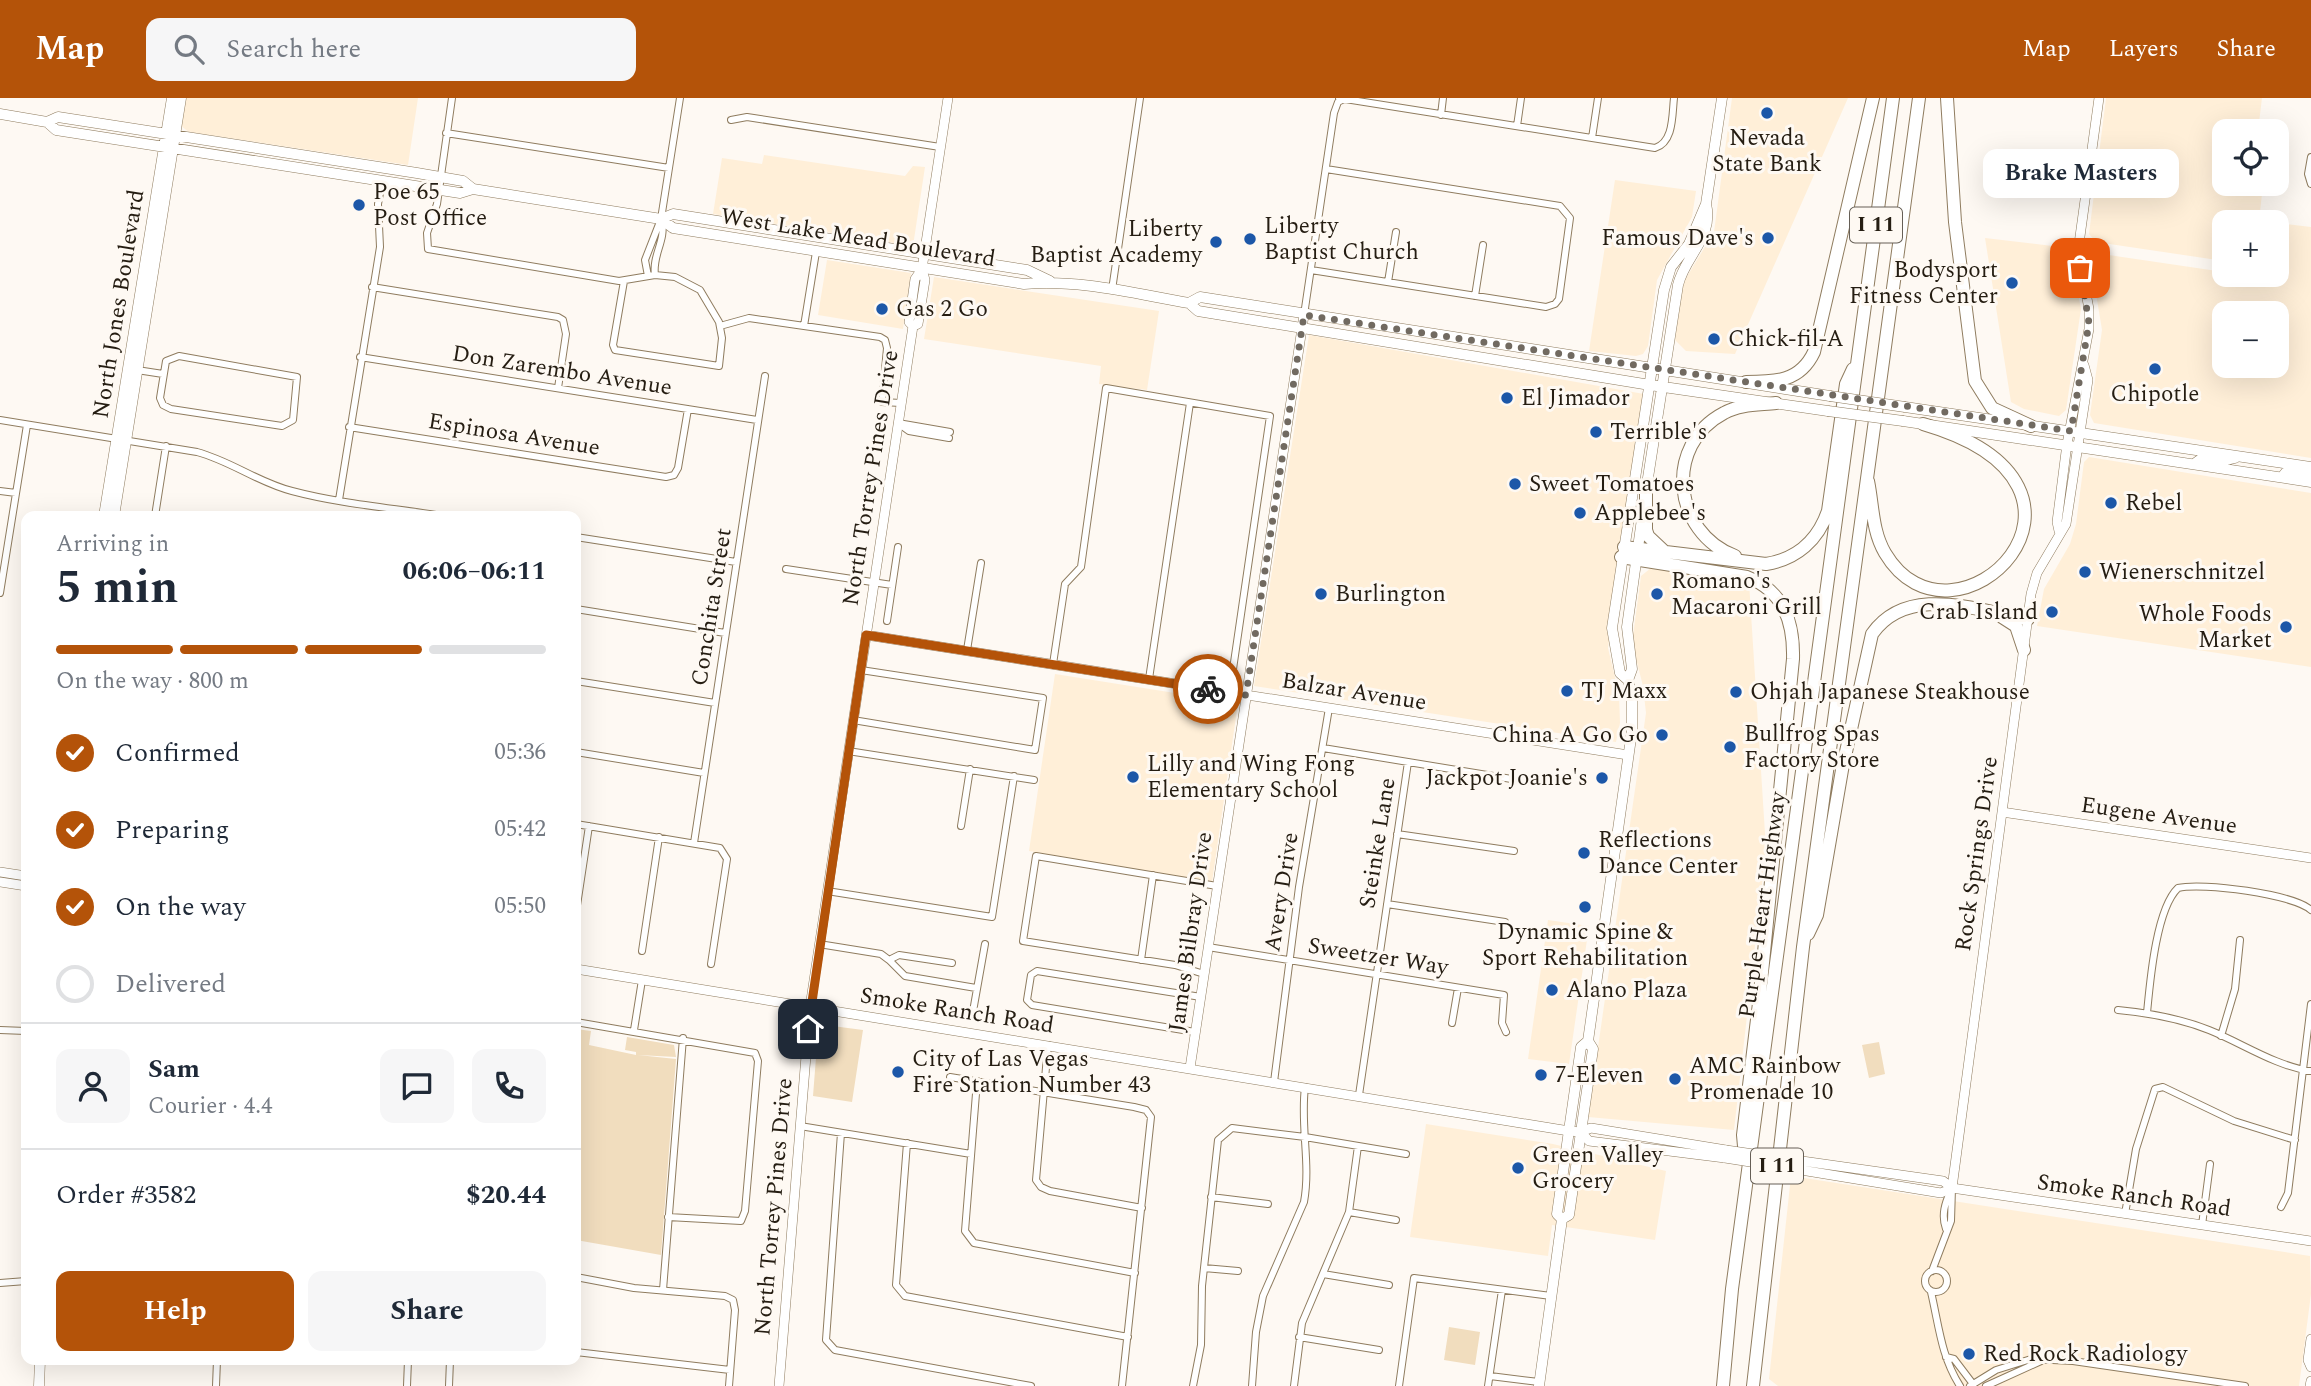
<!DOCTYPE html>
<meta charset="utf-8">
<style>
:root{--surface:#fff;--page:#f6f6f7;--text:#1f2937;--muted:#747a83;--line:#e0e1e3;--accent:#b45309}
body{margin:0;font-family:Spectral,serif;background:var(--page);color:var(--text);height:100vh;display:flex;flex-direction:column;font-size:26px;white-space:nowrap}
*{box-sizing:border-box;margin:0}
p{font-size:23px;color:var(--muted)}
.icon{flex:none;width:38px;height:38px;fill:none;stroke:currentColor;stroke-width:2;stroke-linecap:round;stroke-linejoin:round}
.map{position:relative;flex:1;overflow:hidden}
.panel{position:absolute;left:21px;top:413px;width:560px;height:854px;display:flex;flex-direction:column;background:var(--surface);border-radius:14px;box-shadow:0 7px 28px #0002}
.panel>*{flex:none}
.tools{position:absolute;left:2212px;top:21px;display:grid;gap:14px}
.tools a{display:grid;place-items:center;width:77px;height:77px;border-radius:14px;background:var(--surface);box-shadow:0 7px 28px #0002;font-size:35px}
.pin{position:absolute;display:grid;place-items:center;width:60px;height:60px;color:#fff;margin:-30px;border-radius:14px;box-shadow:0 4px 10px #0006}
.courier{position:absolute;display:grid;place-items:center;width:70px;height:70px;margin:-35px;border:5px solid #b45309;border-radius:50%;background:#fff;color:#222;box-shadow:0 2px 9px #0007}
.bubble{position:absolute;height:49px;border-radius:14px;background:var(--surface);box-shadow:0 7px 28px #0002;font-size:23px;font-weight:700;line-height:49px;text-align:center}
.overview em{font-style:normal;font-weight:700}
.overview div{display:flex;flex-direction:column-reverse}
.overview{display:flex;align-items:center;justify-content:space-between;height:119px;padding:0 35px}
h1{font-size:46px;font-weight:700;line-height:52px}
.bar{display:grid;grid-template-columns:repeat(4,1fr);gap:10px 7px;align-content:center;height:84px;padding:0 35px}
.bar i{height:9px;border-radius:5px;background:var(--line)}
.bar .on{background:var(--accent)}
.bar p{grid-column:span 4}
.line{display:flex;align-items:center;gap:18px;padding:0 35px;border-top:2px solid var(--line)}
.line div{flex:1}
.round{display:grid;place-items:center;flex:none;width:74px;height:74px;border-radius:14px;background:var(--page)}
ol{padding:0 35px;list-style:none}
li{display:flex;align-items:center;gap:21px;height:77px}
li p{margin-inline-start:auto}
li .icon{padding:7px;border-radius:50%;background:var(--accent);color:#fff;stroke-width:4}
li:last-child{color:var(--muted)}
li i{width:38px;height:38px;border:4px solid var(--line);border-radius:50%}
.primary-button{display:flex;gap:14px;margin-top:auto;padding:14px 35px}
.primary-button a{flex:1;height:80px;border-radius:14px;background:var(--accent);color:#fff;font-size:28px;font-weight:700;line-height:80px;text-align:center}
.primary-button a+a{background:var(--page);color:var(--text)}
header{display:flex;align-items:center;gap:42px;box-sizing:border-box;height:98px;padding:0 35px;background:var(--accent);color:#fff}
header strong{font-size:33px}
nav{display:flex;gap:38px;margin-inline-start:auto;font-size:24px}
.search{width:490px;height:63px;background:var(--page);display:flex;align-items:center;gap:18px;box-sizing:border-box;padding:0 24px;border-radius:14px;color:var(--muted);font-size:26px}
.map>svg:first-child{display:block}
.built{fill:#ffefd8;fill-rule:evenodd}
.green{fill:#f1ddbe}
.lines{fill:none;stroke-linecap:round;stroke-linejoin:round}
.street-casing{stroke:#8f7c5f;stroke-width:8}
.secondary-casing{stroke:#8f7c5f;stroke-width:10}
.primary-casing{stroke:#8f7c5f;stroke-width:11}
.highway-casing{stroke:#8f7c5f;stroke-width:14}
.street{stroke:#fff;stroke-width:6}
.secondary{stroke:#fff;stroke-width:9}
.primary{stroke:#fff;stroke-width:10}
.highway{stroke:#fff;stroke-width:12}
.secondary-bridge-casing{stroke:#8f7c5f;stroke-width:10;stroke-linecap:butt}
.primary-bridge-casing{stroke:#8f7c5f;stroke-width:11;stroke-linecap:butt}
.secondary-bridge{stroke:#fff;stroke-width:9}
.primary-bridge{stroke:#fff;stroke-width:10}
.done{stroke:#716a61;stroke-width:7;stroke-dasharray:0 12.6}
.route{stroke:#b45309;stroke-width:9}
.poi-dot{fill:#1c57a8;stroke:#fef9f3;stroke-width:2.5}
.labels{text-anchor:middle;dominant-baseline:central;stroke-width:6;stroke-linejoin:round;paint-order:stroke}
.shield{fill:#fef9f3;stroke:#665f56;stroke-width:2}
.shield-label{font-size:21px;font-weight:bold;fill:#251d12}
.poi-label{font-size:23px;fill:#251d12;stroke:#fef9f3;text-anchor:start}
.street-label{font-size:23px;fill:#251d12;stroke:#fef9f3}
</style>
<header>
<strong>Map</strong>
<div class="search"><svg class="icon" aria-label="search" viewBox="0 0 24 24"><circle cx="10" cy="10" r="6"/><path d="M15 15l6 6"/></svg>Search here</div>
<nav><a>Map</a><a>Layers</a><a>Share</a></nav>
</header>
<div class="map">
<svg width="2311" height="1288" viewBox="0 0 2311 1288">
<rect width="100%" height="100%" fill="#fef9f3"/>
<!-- built -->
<path class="built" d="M186,0H418L408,67L189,34L181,28Z
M1732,0H1848L1735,256L1686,253L1675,242L1683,185L1714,134Z
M2106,0H2262L2258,33H2224V86H2263L2259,124H2224V163L2096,144L2089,136Z
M764,57L905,78L913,68L925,69L913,148L713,116L722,60L762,66Z
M1615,82L1696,93L1692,119L1657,182L1648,248L1643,256L1636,258L1589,253Z
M2277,125L2311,129V360L2094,325L2090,317L2102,232L2090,159L2095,155L2224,174V177L2264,179L2277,177ZM2224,215H2277V268H2224Z
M1985,140L2069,150L2081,211L2066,312L2059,318L2024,311L2011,304Z
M827,162L911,175L903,231L818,217Z
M934,179L1159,213L1147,292L1099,286L1101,268L924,241Z
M1309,237L1644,296L1608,550L1619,596L1620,625L1616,644L1254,588Z
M2089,359L2311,395V569L2037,528L2044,491L2070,446L2076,426L2084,364Z
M1651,470L1749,484L1766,751L1734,1032L1588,1019L1646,615L1643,588L1632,545L1641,478Z
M1055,576L1238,605L1212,784L1029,753Z
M1548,822L1589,828L1569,966L1528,961Z
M1426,1026L1553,1046L1666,1073L1655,1142L1552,1127L1548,1158L1410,1139Z
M1791,1078L2310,1158L2311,1196L2299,1288H1778L1769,1281Z"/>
<!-- green -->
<path class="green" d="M825,927L863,932L852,1004L813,998L818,934Z
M576,931L591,933L589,947L636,957V954L625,952L627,939L674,947L676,959L638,957L676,961L661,1157L576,1142Z
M1879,944L1885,976L1869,980L1862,947Z
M1449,1229L1480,1234L1475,1267L1444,1262Z"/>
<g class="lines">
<defs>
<path id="street" d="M452,0L437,106L427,135L428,151L619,183L655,177L675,179L700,192L719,224L722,240L719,268L615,252L613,247L624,183
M1339,0L1655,50C1674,44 1672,17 1674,0
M1441,17L1443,0
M731,22L747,19L940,49
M1517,28L1521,0
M446,35L669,70
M1592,40L1598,0
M2311,59L2308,76L2311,86
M1311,172L1546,209L1555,206L1559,201L1570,120L1560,108L1326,71
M655,177C652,157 666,143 662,123
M648,178L645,162L661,121L680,0
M1388,184L1396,134
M372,189L558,219L563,222L566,236L558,290
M1112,192L1140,0
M1475,198L1483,147
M1304,217L1334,15L1338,4L1344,1
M720,228L749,220L880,239L885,242L887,250L882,304L901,305
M804,228L816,154
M179,258L297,279L293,322L282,328L171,311L163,307L160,300L166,263Z
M360,259L757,322
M137,272L163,276
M0,322L197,354C231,363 259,385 292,393C341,406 393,410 443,418
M349,329L666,379L674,377L678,370L688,311
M949,340L909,333L898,325L950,334
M0,393L16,395
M339,402L380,149L378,106L382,84
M155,418L166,348
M576,439L736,464
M786,471L892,487
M0,495L27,327
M576,511L725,535
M887,523L898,449
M967,552L981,465
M1053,566L1065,486L1081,469L1106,290L1270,318L1232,578
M1149,581L1190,305
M576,583L715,605
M853,622L1035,652L1043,600L861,572
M1323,650L1530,684
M848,653L1034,682
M576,654L704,675
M576,726L720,750L727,761L711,866
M961,728L970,671
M1397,736L1514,753
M694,745L765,278
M827,793L992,819L1014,678
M1387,806L1505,824
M576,814L589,728
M819,846L881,856L889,862L899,857L952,865
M1208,849L1504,897L1502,925L1506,934
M642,853L659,739
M889,862L905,878L976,890
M1141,862L1153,777
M1204,876L1175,867L1023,843L1036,758L1217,788
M2118,912C2150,915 2179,920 2209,932C2242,945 2275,968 2311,973
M2147,915C2150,884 2156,811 2178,790C2202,784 2293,796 2311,812
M972,919L985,846
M576,924L755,955L758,963L745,1113L741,1123L668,1119
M1452,925L1458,890
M0,932L26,933
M634,932L642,882
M1195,934L1032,907L1027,902L1031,877L1037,873L1201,899
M2221,938L2235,891L2240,842
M1048,947L1036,1082L1041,1089L1050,1093L1142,1110
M950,979L1134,1009L1146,1012L1151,1019L1122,1288
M977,983L965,1133L974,1145L1135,1175
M1274,984L1299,789L1329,610
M1359,997L1408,664
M800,1028L971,1056
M841,1035L826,1242L835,1252L1031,1288
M907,1045L896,1187L905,1198L1128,1239
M1211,1099L1268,1106
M2281,1109L2288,1095L2311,906
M1349,1114L1396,1122
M2125,1116L2136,1051L2155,991L2163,989L2234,1023L2295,1042
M2202,1127L2210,1066
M1946,1131C1941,1117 1945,1105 1951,1092
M1204,1170L1238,1173
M1925 1183a11 11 0 1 1 22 0a11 11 0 1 1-22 0Z
M1932,1173L1951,1123L1952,1090
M1323,1176L1389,1187
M576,1179L634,1190L725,1198L733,1202L735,1212L729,1288
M0,1185L26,1183
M663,1192L683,940
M1931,1194C1939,1228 1941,1258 1960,1288
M1299,1239L1379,1252
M576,1254L730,1272
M1946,1259L1954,1261L1973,1286
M1490,1278L1539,1284
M216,1288L217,1262
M407,1288L408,1262
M449,1288L450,1262
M1193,1288L1201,1247L1202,1188L1218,1042L1232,1030L1305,1039L1406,1056
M1252,1288L1256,1234L1263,1198L1304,1104C1311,1065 1300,1028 1305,989
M1294,1288L1302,1225L1349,1114L1358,1048
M1399,1288L1414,1180L1551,1198
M1488,1288L1502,1192
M1970,1288L1996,1272L2031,1261L2073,1263L2245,1288
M1986,1288L2041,1263"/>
<path id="secondary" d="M913,228L909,224L915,181L922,171L948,0
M913,228L918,226L925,182L922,171
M2059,433L2057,424L2067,346L2089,231V211L2078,153L2099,0
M866,537L1628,657
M2002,714L2311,760
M0,774L26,778
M0,784L26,788
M576,871L1569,1033L1581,1034L1591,1030L1726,1052
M1190,970L1304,217
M1581,1034L1589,1043L1725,1060
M1802,1063L1943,1083L1952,1090L2311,1143
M1801,1072L1941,1095L1952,1090
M1952,1090L2031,496L2037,475L2066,426L2088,282L2084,267
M2311,1241L2308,1262L2311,1269
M779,1288L810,909L913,228
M2310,1288L2311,1283"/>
<path id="primary" d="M0,16L47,24L58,19L417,75L463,83L473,91
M47,24L56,32L460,95L473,91L661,121L673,116L1027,172L1050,183
M661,121L673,130L1024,186C1079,181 1136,196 1189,205L1198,213L1650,287L1828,313
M1189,205L1200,199L1830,298
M1905,309L2311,369
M1903,323L2311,384
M2194,366L2201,361L2222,363L2235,360
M2282,379L2287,373L2311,376
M1645,399L1678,187C1685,157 1714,140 1706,106L1722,0
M104,418L172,0
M114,418L181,0
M1628,582L1620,575L1612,530L1664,192L1671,169L1689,146L1706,106
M1562,1121L1569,1117L1593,951L1588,943L1632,633V600L1628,582L1632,571L1627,529L1642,421
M39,1288L40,1262
M1539,1288L1562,1121L1557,1116L1581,949L1588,943"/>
<path id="highway" d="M1947,0L1955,124L1975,283L1992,310L2031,328
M1746,284C1775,284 1800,284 1814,254L1873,0
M1868,383C1873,407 1872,433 1885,455C1953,570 2140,389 1923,326
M1646,393V432L1648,438L1665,454
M1624,449L1766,466C1797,461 1818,442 1828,413L1846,286L1853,271
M1735,458C1673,435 1663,347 1724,315C1740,306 1759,307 1776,305
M1621,459L1747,479C1784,493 1794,524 1793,561L1759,905L1743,1037L1745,1059
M2002,519L2016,528L2024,552
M1808,836L1817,817L1842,672L1872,536C1908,485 1977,513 2028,521
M1723,1288L1732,1191L1893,0
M1753,1288L1803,849L1919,0"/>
</defs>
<!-- street casing -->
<use href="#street" class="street-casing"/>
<!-- secondary casing -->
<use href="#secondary" class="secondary-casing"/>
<!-- primary casing -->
<use href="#primary" class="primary-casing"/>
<!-- highway casing -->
<use href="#highway" class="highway-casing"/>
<!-- street -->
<use href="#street" class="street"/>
<!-- secondary -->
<use href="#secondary" class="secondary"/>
<!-- primary -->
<use href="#primary" class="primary"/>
<!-- highway -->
<use href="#highway" class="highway"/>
<defs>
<path id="secondary-bridge" d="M1726,1052L1802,1063
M1725,1060L1801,1072"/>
<path id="primary-bridge" d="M1830,298L1905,309
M1828,313L1903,323"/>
</defs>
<!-- secondary-bridge casing -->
<use href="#secondary-bridge" class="secondary-bridge-casing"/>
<!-- primary-bridge casing -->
<use href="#primary-bridge" class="primary-bridge-casing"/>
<!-- secondary-bridge -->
<use href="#secondary-bridge" class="secondary-bridge"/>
<!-- primary-bridge -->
<use href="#primary-bridge" class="primary-bridge"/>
</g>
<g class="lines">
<!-- done -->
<path class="done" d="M1208,591L1246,597L1304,217L2071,333L2089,225L2080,170"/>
<!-- route -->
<path class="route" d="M808,931L866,537L1208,591"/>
</g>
<!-- markers -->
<g class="poi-dot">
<circle cx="1767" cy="15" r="7"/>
<circle cx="359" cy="107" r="7"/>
<circle cx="1768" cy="140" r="7"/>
<circle cx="1250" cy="141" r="7"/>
<circle cx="1216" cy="144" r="7"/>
<circle cx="2012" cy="185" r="7"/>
<circle cx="882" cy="211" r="7"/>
<circle cx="1714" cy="241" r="7"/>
<circle cx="2155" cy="271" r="7"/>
<circle cx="1507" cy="300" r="7"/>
<circle cx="1596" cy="334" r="7"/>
<circle cx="1515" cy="386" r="7"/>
<circle cx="2111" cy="405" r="7"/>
<circle cx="1580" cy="415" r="7"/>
<circle cx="2085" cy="474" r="7"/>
<circle cx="1321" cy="496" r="7"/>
<circle cx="1657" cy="496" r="7"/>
<circle cx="2052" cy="514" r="7"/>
<circle cx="2286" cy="529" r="7"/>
<circle cx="1567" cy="593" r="7"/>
<circle cx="1736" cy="594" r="7"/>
<circle cx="1662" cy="637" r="7"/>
<circle cx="1730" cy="649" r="7"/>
<circle cx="1133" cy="679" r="7"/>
<circle cx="1602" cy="680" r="7"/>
<circle cx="1584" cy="755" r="7"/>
<circle cx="1585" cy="809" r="7"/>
<circle cx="1552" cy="892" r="7"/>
<circle cx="898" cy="974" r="7"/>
<circle cx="1541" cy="977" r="7"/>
<circle cx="1675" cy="981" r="7"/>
<circle cx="1518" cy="1070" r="7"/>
<circle cx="1969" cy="1256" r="7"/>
</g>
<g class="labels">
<!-- shield labels -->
<g class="shield">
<rect x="1850" y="109.5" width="52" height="35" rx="5"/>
<rect x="1751" y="1050.5" width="52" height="35" rx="5"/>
</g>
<g class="shield-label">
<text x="1876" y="127">I 11</text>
<text x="1777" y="1068">I 11</text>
</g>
<!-- poi labels -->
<g class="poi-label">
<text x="1767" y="40" text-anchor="middle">Nevada<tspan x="1767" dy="26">State Bank</tspan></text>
<text x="373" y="94">Poe 65<tspan x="373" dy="26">Post Office</tspan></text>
<text x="1264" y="128">Liberty<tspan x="1264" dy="26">Baptist Church</tspan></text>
<text x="1202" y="131" text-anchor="end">Liberty<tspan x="1202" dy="26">Baptist Academy</tspan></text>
<text x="1754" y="140" text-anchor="end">Famous Dave's</text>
<text x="1998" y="172" text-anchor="end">Bodysport<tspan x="1998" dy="26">Fitness Center</tspan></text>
<text x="896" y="211">Gas 2 Go</text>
<text x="1728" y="241">Chick-fil-A</text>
<text x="2155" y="296" text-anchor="middle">Chipotle</text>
<text x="1521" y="300">El Jimador</text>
<text x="1610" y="334">Terrible's</text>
<text x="1529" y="386">Sweet Tomatoes</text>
<text x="2125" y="405">Rebel</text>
<text x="1594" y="415">Applebee's</text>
<text x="2099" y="474">Wienerschnitzel</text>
<text x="1671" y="483">Romano's<tspan x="1671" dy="26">Macaroni Grill</tspan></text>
<text x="1335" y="496">Burlington</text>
<text x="2038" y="514" text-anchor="end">Crab Island</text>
<text x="2272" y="516" text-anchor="end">Whole Foods<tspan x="2272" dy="26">Market</tspan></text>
<text x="1581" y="593">TJ Maxx</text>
<text x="1750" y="594">Ohjah Japanese Steakhouse</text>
<text x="1744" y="636">Bullfrog Spas<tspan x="1744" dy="26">Factory Store</tspan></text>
<text x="1648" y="637" text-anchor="end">China A Go Go</text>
<text x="1147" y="666">Lilly and Wing Fong<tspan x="1147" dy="26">Elementary School</tspan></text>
<text x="1588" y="680" text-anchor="end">Jackpot Joanie's</text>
<text x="1598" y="742">Reflections<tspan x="1598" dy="26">Dance Center</tspan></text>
<text x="1585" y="834" text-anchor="middle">Dynamic Spine &amp;<tspan x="1585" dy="26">Sport Rehabilitation</tspan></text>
<text x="1566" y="892">Alano Plaza</text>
<text x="912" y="961">City of Las Vegas<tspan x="912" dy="26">Fire Station Number 43</tspan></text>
<text x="1689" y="968">AMC Rainbow<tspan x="1689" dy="26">Promenade 10</tspan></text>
<text x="1555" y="977">7-Eleven</text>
<text x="1532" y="1057">Green Valley<tspan x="1532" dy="26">Grocery</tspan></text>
<text x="1983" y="1256">Red Rock Radiology</text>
</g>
<!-- street labels -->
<g class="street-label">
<text transform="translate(858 140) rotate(9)">West Lake Mead Boulevard</text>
<text transform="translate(119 206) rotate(-81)">North Jones Boulevard</text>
<text transform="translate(562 273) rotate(9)">Don Zarembo Avenue</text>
<text transform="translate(514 337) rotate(9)">Espinosa Avenue</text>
<text transform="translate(871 380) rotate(-81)">North Torrey Pines Drive</text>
<text transform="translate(712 509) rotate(-81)">Conchita Street</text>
<text transform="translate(1354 594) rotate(9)">Balzar Avenue</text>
<text transform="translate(2159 718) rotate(8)">Eugene Avenue</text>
<text transform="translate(1378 745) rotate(-81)">Steinke Lane</text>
<text transform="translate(1977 756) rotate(-82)">Rock Springs Drive</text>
<text transform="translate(1282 794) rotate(-81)">Avery Drive</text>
<text transform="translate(1763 807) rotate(-82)">Purple Heart Highway</text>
<text transform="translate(1191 834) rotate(-82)">James Bilbray Drive</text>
<text transform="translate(1378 859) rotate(9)">Sweetzer Way</text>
<text transform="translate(957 913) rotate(9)">Smoke Ranch Road</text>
<text transform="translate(2134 1098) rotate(8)">Smoke Ranch Road</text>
<text transform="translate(774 1109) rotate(-85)">North Torrey Pines Drive</text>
</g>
</g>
</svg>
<div class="tools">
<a><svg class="icon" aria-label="locate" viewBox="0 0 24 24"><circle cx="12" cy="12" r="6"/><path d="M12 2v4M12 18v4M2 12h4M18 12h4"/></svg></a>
<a>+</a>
<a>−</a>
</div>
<div class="pin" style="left:2080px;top:170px;background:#ea580c"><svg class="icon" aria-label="bag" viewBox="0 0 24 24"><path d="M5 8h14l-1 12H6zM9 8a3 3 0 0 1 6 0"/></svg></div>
<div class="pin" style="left:808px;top:931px;background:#1f2937"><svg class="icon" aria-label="home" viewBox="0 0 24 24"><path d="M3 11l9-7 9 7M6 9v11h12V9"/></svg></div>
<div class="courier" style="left:1208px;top:591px"><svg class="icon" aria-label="bike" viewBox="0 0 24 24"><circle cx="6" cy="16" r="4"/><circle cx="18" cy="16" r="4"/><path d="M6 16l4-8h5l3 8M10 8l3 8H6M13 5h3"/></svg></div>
<div class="bubble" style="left:1983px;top:51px;width:196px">Brake Masters</div>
<section class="panel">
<div class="overview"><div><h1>5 min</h1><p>Arriving in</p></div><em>06:06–06:11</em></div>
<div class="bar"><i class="on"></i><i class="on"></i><i class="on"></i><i></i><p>On the way · 800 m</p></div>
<ol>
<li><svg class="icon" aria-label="check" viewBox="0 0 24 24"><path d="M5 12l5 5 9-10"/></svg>Confirmed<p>05:36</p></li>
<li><svg class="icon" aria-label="check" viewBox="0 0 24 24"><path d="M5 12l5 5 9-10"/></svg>Preparing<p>05:42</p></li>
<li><svg class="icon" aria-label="check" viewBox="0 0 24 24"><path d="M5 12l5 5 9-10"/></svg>On the way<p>05:50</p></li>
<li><i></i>Delivered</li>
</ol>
<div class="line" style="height:126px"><a class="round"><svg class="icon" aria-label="person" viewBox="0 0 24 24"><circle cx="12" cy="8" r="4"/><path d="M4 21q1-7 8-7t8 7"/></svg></a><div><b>Sam</b><p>Courier · 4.4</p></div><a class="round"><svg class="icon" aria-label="chat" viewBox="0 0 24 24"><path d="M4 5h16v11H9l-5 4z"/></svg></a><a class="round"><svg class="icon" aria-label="phone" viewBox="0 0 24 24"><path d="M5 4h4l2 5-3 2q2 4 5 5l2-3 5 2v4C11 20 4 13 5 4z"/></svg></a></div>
<div class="line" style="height:91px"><div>Order #3582</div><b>$20.44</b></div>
<div class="primary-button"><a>Help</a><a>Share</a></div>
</section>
</div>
